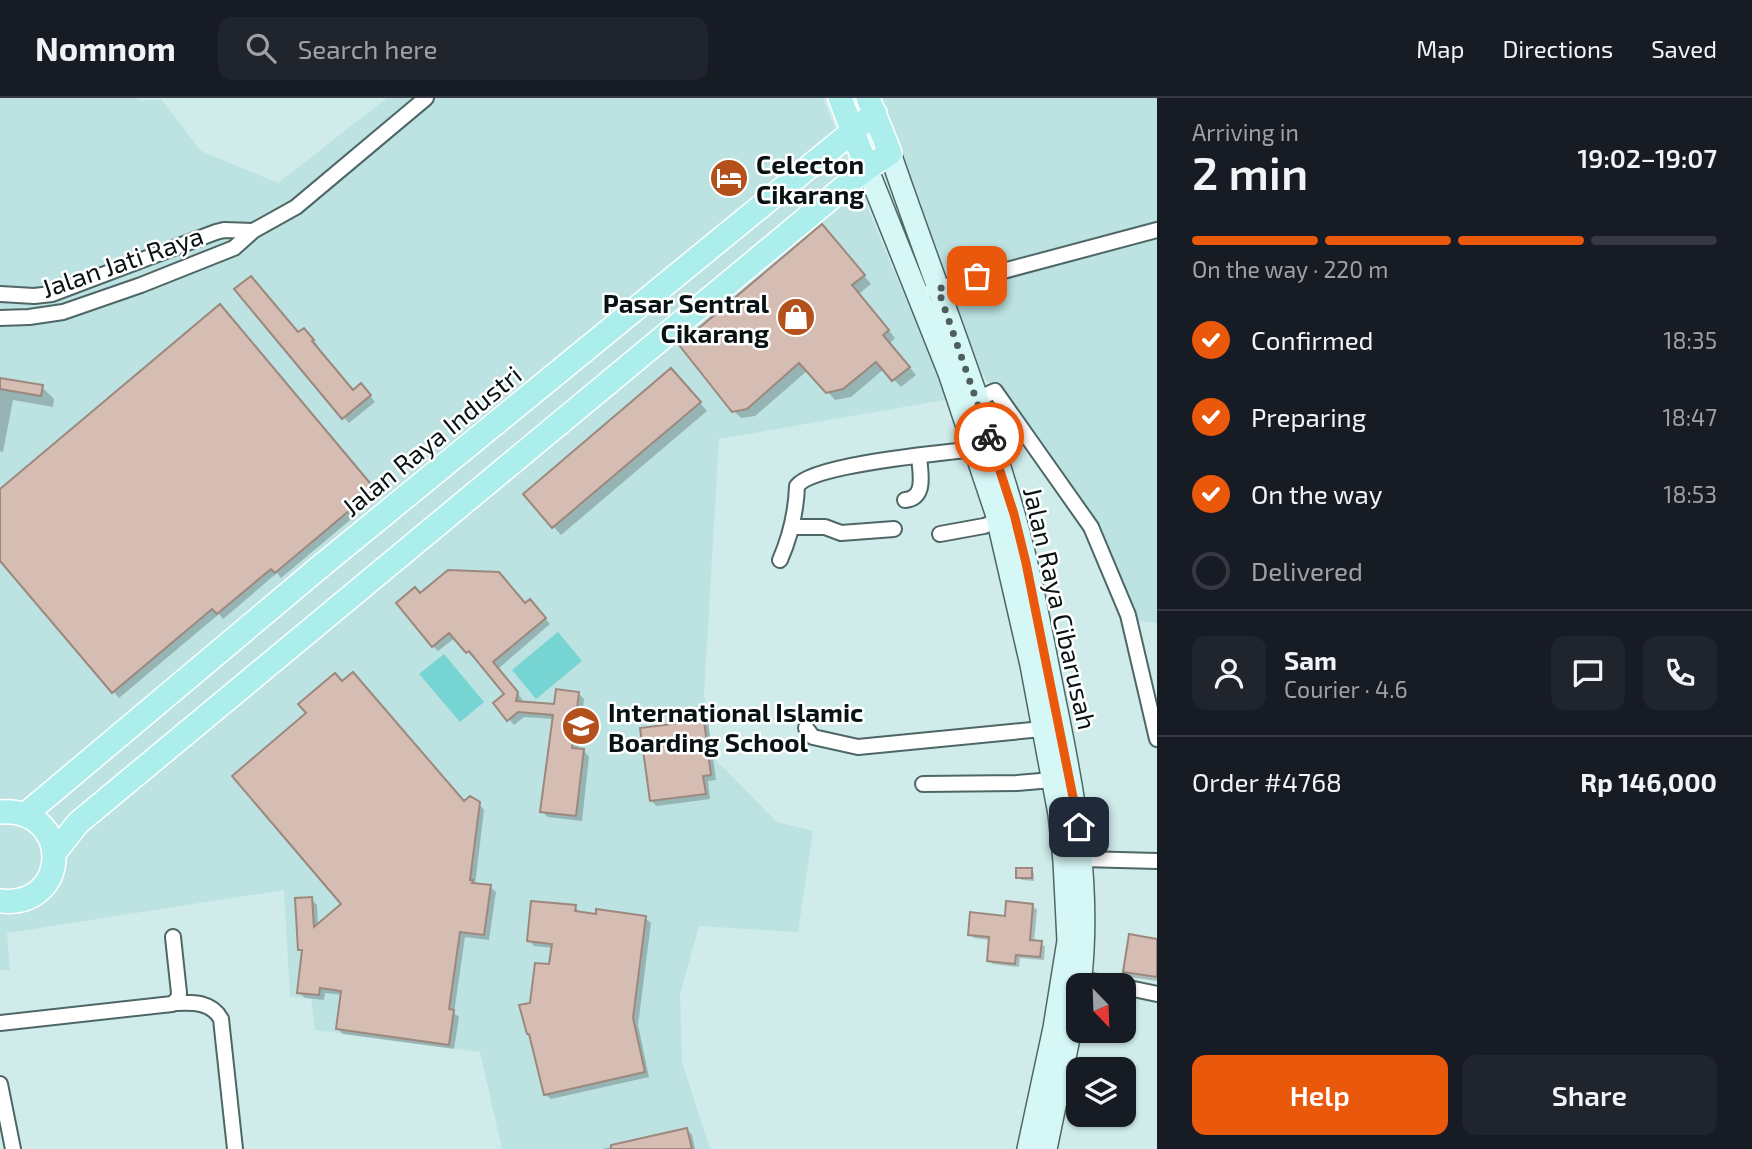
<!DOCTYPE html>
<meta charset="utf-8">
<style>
:root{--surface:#171b24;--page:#20242c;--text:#f1f3f6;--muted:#9ea1a6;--line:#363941;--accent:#ea580c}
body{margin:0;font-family:"Exo 2",sans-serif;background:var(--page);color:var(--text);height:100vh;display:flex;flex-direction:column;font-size:26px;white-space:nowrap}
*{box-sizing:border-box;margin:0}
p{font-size:23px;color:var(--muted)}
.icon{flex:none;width:38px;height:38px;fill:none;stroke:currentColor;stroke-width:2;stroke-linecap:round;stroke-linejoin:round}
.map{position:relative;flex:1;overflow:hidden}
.drawer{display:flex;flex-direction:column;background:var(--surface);width:595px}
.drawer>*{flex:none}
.needle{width:46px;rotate:157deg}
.tools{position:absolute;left:1066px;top:875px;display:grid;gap:14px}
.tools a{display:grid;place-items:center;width:70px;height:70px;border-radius:14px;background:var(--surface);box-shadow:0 2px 5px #0004;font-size:35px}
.pin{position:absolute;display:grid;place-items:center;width:60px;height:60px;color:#fff;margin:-30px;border-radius:14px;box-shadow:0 4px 10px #0006}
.courier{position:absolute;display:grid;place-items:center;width:70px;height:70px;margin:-35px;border:5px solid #ea580c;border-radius:50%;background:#fff;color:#222;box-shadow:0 2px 9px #0007}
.head em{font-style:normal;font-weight:600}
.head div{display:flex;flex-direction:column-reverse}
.head{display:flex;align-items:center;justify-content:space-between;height:119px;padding:0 35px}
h1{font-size:46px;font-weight:600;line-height:52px}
.bar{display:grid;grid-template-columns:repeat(4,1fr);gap:10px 7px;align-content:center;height:84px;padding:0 35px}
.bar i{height:9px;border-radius:5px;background:var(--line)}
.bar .current{background:var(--accent)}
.bar p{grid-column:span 4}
.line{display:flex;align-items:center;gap:18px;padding:0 35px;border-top:2px solid var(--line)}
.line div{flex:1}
.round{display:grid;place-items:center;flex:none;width:74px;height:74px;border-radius:14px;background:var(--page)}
ol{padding:0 35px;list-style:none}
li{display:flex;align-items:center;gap:21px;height:77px}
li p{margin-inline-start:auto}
li .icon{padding:7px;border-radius:50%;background:var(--accent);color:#fff;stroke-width:4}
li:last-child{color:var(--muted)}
li i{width:38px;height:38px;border:4px solid var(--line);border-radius:50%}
.action{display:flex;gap:14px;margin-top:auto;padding:14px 35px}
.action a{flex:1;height:80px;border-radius:14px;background:var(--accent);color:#fff;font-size:28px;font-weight:600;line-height:80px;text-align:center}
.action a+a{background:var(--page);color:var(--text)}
header{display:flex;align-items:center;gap:42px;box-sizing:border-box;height:98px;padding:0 35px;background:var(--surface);border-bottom:2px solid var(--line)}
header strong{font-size:33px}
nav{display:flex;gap:38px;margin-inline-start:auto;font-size:24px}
.search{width:490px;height:63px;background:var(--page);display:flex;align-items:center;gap:18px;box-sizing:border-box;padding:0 24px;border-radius:14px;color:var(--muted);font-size:26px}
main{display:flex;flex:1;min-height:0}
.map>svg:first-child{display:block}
.built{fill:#bce2e1}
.green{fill:#76d5d2}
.shadow{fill:#0003}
.building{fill:#d5bdb3;stroke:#9d887e;stroke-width:2}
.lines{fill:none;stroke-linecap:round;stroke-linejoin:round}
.street-casing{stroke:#4e6766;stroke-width:18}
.secondary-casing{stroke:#4e6766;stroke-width:24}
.primary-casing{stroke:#fff;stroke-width:26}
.street{stroke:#fff;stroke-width:14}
.secondary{stroke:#d5f7f6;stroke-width:21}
.primary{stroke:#aceeec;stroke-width:23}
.done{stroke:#4e5f5e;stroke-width:7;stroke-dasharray:0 12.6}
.route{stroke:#ea580c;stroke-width:9}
.labels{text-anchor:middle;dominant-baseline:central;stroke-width:5;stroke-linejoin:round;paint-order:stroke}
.poi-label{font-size:26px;font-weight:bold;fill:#091313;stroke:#fff;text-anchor:start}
.street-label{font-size:26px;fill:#091313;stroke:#fff}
</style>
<header>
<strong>Nomnom</strong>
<div class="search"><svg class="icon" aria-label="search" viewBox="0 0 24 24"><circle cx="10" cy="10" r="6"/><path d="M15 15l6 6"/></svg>Search here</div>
<nav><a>Map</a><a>Directions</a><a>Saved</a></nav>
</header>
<main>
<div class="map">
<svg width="1157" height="1051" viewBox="0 0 1157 1051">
<rect width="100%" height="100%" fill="#cfecea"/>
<!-- built -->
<path class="built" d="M0,0H138L141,3L161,1L201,53L278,85L387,0H823L892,169L950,301L719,341L704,596L713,659L777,724L813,733L798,834L699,828L680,896L682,964L710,1051H502L480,954L315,932L311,900L290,899L284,792L7,835L10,872H0Z
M876,0H1157V525L1131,522L1091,429L982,275Z"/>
<!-- green -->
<path class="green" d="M558,534L582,563L536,601L512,572Z
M444,556L484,604L460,624L419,576Z"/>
<!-- shadow -->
<path class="shadow" d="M829,136L871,186L859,196L895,240L890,245L916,277L901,289L884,271L851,299L835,302L808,272L755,318L741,320L733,312Z
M225,214L380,397L281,480L277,475L223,521L219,516L119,600L0,460V393Z
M299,236L310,237L318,248L316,250L353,294L366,293L375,304L349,325L344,320Z
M679,280L707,313L561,437L525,397Z
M0,281L42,289L54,301L53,309L13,302L3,354L0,353Z
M421,497L535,508L550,526L498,571L522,601V606L555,608L579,596L584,601L578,652L584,653L589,659L582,723L548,719L542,714L554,621L524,619L514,627L495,605L506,596L475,558L473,560L455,540L438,553L433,548Z
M703,617L708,623L716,682L708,683L710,701L657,708L651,703L690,626Z
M464,705L479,706L484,712L475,787L490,789L496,794L489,842L465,839L454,915L459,919L454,951L343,936L338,931L343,897L325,895L324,902L305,900L299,895L303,855L300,851L311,801L317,807L318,827Z
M1031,772L1034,775V783L1022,782L1018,779Z
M1033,808L1037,812L1034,844L1041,845L1045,849L1044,862L1020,860L1019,869L993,866L988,862L991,842L974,840L970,836Z
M575,809L582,816L645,820L651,825L638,927L649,979L551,1001L545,996L531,907L551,868L553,850L534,848L529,842Z
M1157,842V883L1130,879L1125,873Z
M687,1032L692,1037L695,1051H602Z"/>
<!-- building -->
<path class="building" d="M822,126L865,177L852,187L889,232L883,237L910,269L892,283L876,264L843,291L826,295L799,265L747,311L732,314L679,247Z
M251,178L298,234L304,230L314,242L312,243L353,292L361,285L371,297L342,321L234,191Z
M220,206L375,391L275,475L271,471L217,516L212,511L112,595L0,463V391Z
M671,270L701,304L552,430L523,396Z
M0,280L43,287L41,298L0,291Z
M448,472L499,474L525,505L530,501L546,520L493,564L518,594L516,603L554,606L556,591L579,594L572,650L584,651L576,718L540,714L553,617L518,614L507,623L493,605L504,596L469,553L466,555L449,535L432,549L396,505L415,489L420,495Z
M353,574L464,703L470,698L480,704L470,782H473L472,785L491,787L484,837L460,834L449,911L454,912L449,947L336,931L341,893L320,890L319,897L297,895L302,852H298L295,800L312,799L314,829L341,806L232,678L306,615L298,606L335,575L342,583Z
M703,615L711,677L703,678L706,696L650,703L640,630L688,624L687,618Z
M1016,770H1032V780H1016Z
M531,803L576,807L575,813L596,816V811L646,818L633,920L645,974L544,997L529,936H527L519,907L530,905L535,865L549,866L552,846L527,843Z
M1006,803L1033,806L1030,842L1042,843L1040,859L1016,857L1015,866L987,863L989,839L968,837L970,814L1005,818Z
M1129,836L1157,841V879L1123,874Z
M687,1030L692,1051H611V1047Z"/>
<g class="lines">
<defs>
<path id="street" d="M932,192L1157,132
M0,196L34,198L52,196L216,134L224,132L253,133
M0,220L29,219L63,214L141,187L234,150L253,133L296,109L426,0
M977,301L995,293L1091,429L1128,517L1157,641
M905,402C927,400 920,374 919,358
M793,429H825L841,435L894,431
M940,436L984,428L998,423
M780,462C791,437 796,415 797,388C813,366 943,355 975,351
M806,630L813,639L858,649L1042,631
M923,686L1017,685L1052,682
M1082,761L1157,763
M1081,881L1114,887
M1124,889L1157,896
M176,905C193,904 212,904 221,921L235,1051
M0,925L172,906L178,901L179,895L173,839
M0,986L13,1051"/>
<path id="secondary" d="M890,55C931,175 979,294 1014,416C1031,476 1042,537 1054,598C1074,694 1092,789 1080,887
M867,70L949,275L996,415L1031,567L1059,716L1064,763L1068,843L1054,930L1028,1051
M1046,1051L1078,897"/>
<path id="primary" d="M840,0L867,70
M0,714C73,709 71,811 0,803
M26,716L321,468L875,15
M55,754L78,725L867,70L890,55L868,0"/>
</defs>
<!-- street casing -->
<use href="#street" class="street-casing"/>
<!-- secondary casing -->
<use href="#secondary" class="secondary-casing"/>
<!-- primary casing -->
<use href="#primary" class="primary-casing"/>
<!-- street -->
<use href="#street" class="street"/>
<!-- secondary -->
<use href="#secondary" class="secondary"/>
<!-- primary -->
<use href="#primary" class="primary"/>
</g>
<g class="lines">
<!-- done -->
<path class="done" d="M977,178L938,191L989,339"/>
<!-- route -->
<path class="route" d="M989,339L1014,416L1026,465L1079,729"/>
</g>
<!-- icons -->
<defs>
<symbol id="hotel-disc" viewBox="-11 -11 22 22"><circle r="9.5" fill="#b3501b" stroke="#fff"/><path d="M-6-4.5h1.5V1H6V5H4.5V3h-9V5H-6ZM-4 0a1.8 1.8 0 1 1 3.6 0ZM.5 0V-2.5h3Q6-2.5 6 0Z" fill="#fff"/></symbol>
<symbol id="shop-disc" viewBox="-11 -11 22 22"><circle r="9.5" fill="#b3501b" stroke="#fff"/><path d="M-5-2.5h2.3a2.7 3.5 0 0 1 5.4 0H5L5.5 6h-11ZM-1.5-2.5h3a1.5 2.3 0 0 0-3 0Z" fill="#fff"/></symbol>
<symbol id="school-disc" viewBox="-11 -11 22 22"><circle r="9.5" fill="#b3501b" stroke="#fff"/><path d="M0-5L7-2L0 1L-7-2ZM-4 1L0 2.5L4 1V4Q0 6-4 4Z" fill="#fff"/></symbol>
</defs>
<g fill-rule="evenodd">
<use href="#hotel-disc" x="707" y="58" width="44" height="44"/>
<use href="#shop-disc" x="774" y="197" width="44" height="44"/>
<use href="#school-disc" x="559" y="606" width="44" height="44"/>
</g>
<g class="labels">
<!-- poi labels -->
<g class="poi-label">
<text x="756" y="65">Celecton<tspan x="756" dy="30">Cikarang</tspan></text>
<text x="769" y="204" text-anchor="end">Pasar Sentral<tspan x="769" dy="30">Cikarang</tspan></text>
<text x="608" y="613">International Islamic<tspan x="608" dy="30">Boarding School</tspan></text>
</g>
<!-- street labels -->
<g class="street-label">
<text transform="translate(122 163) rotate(-19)">Jalan Jati Raya</text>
<text transform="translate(431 342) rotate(-39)">Jalan Raya Industri</text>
<text transform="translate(1061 510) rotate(77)">Jalan Raya Cibarusah</text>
</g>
</g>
</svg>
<div class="tools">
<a><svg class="needle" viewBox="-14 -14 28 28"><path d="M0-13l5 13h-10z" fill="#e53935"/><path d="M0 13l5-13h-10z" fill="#9ea1a6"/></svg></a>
<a><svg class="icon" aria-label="layers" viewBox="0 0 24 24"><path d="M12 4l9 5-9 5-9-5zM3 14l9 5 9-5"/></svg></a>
</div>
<div class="pin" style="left:977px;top:178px;background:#ea580c"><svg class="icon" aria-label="bag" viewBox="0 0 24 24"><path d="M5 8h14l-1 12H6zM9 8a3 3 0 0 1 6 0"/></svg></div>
<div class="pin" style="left:1079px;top:729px;background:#1f2937"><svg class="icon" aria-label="home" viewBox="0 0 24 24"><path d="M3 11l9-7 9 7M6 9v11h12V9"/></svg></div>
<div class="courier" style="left:989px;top:339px"><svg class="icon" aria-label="bike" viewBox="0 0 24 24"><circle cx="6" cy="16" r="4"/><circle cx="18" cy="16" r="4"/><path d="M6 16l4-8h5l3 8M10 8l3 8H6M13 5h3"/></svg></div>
</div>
<section class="drawer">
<div class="head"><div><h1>2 min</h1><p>Arriving in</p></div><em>19:02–19:07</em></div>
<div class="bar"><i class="current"></i><i class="current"></i><i class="current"></i><i></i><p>On the way · 220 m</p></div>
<ol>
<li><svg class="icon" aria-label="check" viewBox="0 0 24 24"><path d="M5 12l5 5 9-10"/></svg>Confirmed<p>18:35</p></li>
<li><svg class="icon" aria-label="check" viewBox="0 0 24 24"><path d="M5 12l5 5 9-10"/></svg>Preparing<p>18:47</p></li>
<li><svg class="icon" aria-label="check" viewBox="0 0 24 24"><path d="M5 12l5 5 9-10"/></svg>On the way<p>18:53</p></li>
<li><i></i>Delivered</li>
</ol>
<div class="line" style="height:126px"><a class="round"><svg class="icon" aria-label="person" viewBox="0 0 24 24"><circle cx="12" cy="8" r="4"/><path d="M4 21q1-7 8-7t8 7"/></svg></a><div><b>Sam</b><p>Courier · 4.6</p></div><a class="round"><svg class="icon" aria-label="chat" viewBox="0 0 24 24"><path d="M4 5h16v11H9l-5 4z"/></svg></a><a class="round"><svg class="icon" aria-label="phone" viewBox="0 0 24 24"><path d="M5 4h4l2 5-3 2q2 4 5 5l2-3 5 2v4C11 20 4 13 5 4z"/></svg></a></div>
<div class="line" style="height:91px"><div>Order #4768</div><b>Rp 146,000</b></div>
<div class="action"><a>Help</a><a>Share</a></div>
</section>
</main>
